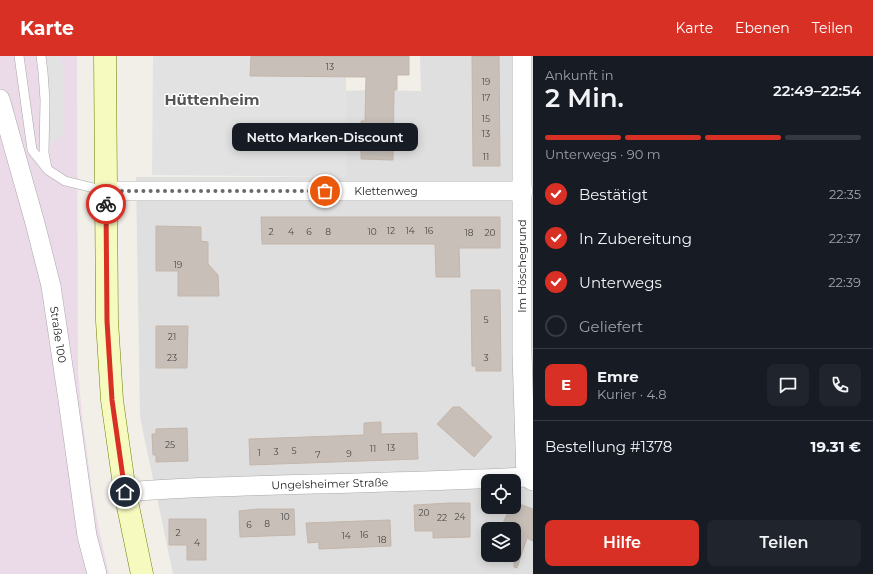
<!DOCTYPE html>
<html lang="de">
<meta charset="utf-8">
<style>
:root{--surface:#171b24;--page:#20242c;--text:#f1f3f6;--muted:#9ea1a6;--line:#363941;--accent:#d93025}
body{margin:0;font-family:Montserrat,sans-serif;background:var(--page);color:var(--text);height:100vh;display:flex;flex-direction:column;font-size:15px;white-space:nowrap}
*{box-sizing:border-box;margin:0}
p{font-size:13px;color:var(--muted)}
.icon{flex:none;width:22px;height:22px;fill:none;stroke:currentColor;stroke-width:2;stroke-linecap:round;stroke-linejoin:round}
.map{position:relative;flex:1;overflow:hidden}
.sheet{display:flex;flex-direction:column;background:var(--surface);width:340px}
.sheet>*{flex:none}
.fabs{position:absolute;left:481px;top:418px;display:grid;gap:8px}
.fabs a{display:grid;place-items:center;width:40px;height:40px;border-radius:8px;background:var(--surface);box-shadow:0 2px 10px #0003;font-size:20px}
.pin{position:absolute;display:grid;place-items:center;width:34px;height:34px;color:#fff;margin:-17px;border:2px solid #fff;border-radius:50%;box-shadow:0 1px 4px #0007}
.courier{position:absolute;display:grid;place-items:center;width:40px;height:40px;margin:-20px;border:3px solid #d93025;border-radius:50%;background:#fff;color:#222;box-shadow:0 1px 5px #0007}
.bubble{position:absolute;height:28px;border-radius:8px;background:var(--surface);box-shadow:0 2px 10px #0003;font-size:13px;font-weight:600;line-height:28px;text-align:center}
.headline em{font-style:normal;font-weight:600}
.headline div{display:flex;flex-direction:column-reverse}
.headline{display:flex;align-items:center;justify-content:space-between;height:68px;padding:0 12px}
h1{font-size:26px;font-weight:600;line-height:30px}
.bar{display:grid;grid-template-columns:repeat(4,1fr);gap:6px 4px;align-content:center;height:48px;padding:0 12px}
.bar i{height:5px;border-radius:3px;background:var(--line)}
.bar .current{background:var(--accent)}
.bar p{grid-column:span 4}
.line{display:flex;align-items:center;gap:10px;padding:0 12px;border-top:1px solid var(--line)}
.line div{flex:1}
.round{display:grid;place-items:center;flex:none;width:42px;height:42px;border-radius:8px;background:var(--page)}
ol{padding:0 12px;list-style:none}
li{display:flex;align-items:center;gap:12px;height:44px}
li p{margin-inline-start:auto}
li .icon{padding:4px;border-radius:50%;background:var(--accent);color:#fff;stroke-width:4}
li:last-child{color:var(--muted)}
li i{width:22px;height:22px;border:2px solid var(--line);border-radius:50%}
.primary-button{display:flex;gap:8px;margin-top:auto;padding:8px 12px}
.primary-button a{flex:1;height:46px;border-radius:8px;background:var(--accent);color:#fff;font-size:16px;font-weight:600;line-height:46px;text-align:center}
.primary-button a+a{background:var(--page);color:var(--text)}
header{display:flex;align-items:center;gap:24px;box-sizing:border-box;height:56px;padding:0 20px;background:var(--accent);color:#fff}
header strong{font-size:19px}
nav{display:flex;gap:22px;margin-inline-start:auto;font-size:14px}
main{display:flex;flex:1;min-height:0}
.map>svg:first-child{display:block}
.residential{fill:#e0dfdf;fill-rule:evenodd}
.industrial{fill:#ebdbe8}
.parking{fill:#e2e2e2}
.building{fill:#c7bfb8;stroke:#c4b6ab}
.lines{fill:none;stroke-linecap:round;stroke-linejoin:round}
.service-casing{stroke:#a9a9a9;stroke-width:10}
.minor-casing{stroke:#a9a9a9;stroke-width:20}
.secondary-casing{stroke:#707d05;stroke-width:23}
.service{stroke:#fff;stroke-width:9}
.minor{stroke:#fff;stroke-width:19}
.secondary{stroke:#f7fabf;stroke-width:22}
.done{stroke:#6b6a68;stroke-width:4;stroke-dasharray:0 7.2}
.route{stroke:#d93025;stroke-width:5}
.labels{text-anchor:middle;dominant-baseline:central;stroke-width:3;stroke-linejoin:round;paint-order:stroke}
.number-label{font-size:9px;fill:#4b4948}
.street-label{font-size:11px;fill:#222;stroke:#fff}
.district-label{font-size:15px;font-weight:bold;fill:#555;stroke:#fff}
</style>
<header>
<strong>Karte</strong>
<nav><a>Karte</a><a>Ebenen</a><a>Teilen</a></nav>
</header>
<main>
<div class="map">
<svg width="533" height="518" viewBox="0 0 533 518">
<rect width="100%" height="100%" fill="#f2efe9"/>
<!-- residential -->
<path class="residential" d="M420,0H533V518H173L140,361L136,121H346V35L366,34L421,35ZM488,425H514V451H488ZM488,473H514V499H488Z"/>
<!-- industrial -->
<path class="industrial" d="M0,0H77L78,316L82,359L91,428L99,474L109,518H0Z"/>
<!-- parking -->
<path class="parking" d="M51,0H60L63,14V78L49,92V32L47,3Z
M153,0H251V20L346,21V121L152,119Z"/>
<!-- building -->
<path class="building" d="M251,0H409V19H397V34H394L393,104L361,103V65H365L366,21L250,20Z
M472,0H499L500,110H473Z
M261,161H500V192H459L460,221H436L435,188H262Z
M156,170L201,171V185L208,186V208L218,219L219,240H178V215H156Z
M471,234H500L501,315H476V310H472Z
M156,270H188L187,312H156Z
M453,351H460L492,381L474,401L437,368Z
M381,366V378L417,377L418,403L250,409L249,383L364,379V367Z
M187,372L188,405L156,406V399H153L152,378H156V373Z
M514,446L533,453V485L527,482L517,512L514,511V473L501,472L510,451H514Z
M450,447H470V481L433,482V475H415L414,449Z
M258,453H294L295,479L240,481L239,455Z
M169,463H206V504H187V489H169Z
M390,464L391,490L319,493V486L308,487L306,467Z"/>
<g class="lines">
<defs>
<path id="service" d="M19,0L32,94L48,114L65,125L106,135
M41,0L43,16L45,44L44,97L47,112"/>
<g id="minor">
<path d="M522,0V297L526,421"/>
<path id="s1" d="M0,43L35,167L51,230L68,344L87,480L97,518"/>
<path id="s2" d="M106,135H523"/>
<path id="s3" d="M125,436C176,431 226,431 277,429C360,427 443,425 526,421L533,425"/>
</g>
<path id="secondary" d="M105,0L107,265L112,344L125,436L142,518"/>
</defs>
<!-- service casing -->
<use href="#service" class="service-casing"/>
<!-- minor casing -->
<use href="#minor" class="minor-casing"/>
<!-- secondary casing -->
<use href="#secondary" class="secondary-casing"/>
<!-- service -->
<use href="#service" class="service"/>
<!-- minor -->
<use href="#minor" class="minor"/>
<!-- secondary -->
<use href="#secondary" class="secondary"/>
</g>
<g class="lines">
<!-- done -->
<path class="done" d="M106,148V135H325"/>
<!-- route -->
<path class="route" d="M106,148L107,265L112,344L125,436"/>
</g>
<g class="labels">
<!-- number labels -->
<g class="number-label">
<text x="330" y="10">13</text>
<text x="486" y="25">19</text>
<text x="486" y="41">17</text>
<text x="486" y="62">15</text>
<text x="486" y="77">13</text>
<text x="486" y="100">11</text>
<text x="391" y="174">12</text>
<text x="410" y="174">14</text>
<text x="429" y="174">16</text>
<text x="271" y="175">2</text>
<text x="291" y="175">4</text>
<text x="309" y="175">6</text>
<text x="328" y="175">8</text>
<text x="372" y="175">10</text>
<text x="469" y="176">18</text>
<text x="490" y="176">20</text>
<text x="178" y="208">19</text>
<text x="486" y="263">5</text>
<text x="172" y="280">21</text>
<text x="172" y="301">23</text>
<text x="486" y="301">3</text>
<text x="170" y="388">25</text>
<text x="391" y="391">13</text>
<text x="373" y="392">11</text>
<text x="294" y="394">5</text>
<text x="276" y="395">3</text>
<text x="259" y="396">1</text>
<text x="349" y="397">9</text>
<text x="318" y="398">7</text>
<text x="424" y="456">20</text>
<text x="285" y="460">10</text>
<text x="460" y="460">24</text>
<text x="442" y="461">22</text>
<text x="267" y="467">8</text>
<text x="249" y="468">6</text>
<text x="178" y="476">2</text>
<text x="364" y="478">16</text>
<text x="346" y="479">14</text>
<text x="382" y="483">18</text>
<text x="197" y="486">4</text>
</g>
<!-- street labels -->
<g class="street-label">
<text stroke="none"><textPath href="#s2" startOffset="280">Klettenweg</textPath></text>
<text transform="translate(522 210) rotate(-90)">Im Höschegrund</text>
<text stroke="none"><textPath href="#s1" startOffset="243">Straße 100</textPath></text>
<text stroke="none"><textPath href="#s3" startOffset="205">Ungelsheimer Straße</textPath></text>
</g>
<!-- district labels -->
<g class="district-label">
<text x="212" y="43">Hüttenheim</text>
</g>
</g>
</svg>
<div class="fabs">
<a><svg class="icon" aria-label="locate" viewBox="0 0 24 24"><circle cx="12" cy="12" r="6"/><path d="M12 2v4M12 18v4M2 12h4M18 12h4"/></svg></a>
<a><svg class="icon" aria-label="layers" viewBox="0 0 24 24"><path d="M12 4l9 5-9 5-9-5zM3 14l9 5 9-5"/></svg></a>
</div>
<div class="pin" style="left:325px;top:135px;background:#ea580c"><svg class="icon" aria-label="bag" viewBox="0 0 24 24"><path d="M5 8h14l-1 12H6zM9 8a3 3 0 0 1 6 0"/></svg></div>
<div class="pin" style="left:125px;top:436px;background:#1f2937"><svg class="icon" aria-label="home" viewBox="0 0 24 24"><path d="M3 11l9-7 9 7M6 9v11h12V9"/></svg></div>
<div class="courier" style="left:106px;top:148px"><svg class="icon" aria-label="bike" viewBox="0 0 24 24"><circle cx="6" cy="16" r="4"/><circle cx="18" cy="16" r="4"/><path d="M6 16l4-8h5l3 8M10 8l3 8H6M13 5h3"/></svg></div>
<div class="bubble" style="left:232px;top:67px;width:186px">Netto Marken-Discount</div>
</div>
<section class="sheet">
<div class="headline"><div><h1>2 Min.</h1><p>Ankunft in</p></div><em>22:49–22:54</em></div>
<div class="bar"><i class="current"></i><i class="current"></i><i class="current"></i><i></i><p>Unterwegs · 90 m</p></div>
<ol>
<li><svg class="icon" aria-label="check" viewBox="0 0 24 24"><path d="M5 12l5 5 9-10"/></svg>Bestätigt<p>22:35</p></li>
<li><svg class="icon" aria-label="check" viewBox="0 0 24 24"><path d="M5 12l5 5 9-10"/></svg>In Zubereitung<p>22:37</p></li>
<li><svg class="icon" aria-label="check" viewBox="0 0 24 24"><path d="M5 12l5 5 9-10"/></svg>Unterwegs<p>22:39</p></li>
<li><i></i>Geliefert</li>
</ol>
<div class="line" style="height:72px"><b class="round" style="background:var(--accent);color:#fff">E</b><div><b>Emre</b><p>Kurier · 4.8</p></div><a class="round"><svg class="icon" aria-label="chat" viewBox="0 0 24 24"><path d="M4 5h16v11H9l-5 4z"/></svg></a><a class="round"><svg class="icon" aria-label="phone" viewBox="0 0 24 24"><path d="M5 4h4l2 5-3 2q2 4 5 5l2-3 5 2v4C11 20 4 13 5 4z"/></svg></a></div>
<div class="line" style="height:52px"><div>Bestellung #1378</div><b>19.31 €</b></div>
<div class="primary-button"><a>Hilfe</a><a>Teilen</a></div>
</section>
</main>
